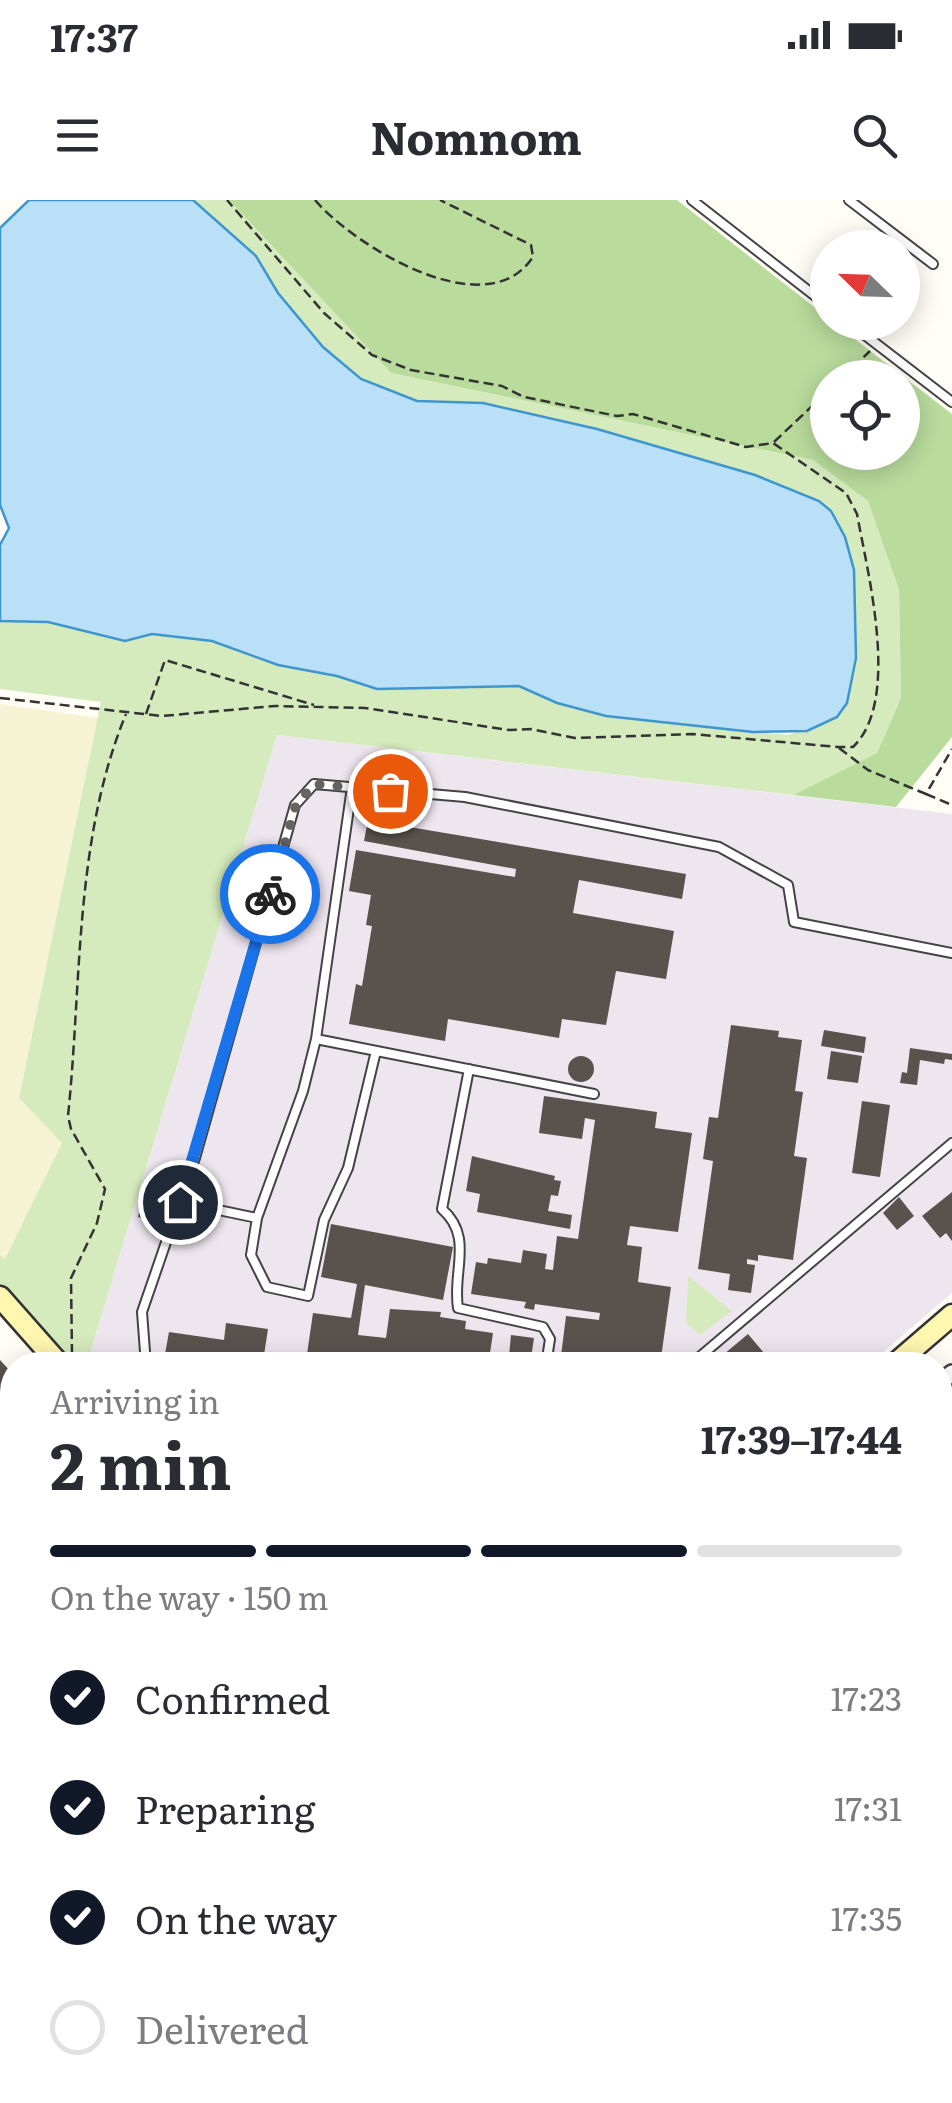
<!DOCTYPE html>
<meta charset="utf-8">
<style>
:root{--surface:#fff;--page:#f2f2f3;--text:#2b2b33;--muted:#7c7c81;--line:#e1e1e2;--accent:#111827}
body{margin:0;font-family:Literata,serif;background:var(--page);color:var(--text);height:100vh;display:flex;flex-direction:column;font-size:38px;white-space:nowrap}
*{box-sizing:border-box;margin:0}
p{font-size:32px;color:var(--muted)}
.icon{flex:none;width:55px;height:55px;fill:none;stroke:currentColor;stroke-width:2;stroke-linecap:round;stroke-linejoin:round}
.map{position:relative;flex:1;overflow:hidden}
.drawer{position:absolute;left:0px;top:1152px;width:952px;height:752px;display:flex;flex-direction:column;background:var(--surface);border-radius:40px 40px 0 0;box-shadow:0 5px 25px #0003}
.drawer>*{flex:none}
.needle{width:65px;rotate:293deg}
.buttons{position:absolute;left:810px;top:30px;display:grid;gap:20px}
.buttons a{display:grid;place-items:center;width:110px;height:110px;border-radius:50%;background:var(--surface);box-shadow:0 5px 25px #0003;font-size:50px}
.pin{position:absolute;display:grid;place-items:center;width:85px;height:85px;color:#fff;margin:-42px;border:5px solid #fff;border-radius:50%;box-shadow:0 2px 10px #0007}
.courier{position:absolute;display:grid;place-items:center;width:100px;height:100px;margin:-50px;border:8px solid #1a73e8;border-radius:50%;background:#fff;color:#222;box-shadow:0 2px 12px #0007}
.overview em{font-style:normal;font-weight:700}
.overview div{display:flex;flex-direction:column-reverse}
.overview{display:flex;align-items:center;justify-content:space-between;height:170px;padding:0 50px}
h1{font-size:65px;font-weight:700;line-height:75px}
.bar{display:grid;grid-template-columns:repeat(4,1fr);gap:15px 10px;align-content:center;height:120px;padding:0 50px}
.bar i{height:12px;border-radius:8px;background:var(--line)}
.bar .active{background:var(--accent)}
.bar p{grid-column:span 4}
ol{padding:0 50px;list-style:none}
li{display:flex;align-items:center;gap:30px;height:110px}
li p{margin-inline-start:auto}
li .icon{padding:10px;border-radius:50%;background:var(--accent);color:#fff;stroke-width:4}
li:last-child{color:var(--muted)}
li i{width:55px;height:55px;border:5px solid var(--line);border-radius:50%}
.status{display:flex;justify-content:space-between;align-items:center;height:70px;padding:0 50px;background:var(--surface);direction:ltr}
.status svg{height:28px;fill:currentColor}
header{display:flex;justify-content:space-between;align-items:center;height:130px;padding:0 50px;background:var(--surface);font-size:45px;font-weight:700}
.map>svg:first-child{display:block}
.industrial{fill:#eee6ef}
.farmland{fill:#f6f3d4}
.green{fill:#d5ebbd}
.forest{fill:#b9dc9c;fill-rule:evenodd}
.water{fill:#b9e0f7;stroke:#3f96cf;stroke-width:2.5}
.building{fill:#5a524d}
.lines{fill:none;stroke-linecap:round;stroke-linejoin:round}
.lane-casing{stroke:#444;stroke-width:12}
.street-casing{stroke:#444;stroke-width:20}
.secondary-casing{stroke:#333;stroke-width:25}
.path{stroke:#333;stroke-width:2.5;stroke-dasharray:10 5;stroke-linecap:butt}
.lane{stroke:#fff;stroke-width:8}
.street{stroke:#fff;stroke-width:15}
.secondary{stroke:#fff6b0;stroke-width:20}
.done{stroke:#646461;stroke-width:10;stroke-dasharray:0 18}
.route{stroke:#1a73e8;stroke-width:12}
</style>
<div class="status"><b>17:37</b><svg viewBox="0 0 49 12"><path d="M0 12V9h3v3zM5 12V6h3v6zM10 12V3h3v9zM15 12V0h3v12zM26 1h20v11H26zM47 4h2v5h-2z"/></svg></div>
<header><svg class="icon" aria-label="menu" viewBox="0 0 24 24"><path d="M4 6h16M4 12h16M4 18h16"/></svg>Nomnom<svg class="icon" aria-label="search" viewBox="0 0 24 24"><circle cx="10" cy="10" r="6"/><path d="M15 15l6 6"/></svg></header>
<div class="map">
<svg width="952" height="1903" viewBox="0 0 952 1903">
<rect width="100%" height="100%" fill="#fffdf5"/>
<!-- industrial -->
<path class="industrial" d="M277,535L952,614V1093L868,1165H103L91,1150Z"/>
<!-- farmland -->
<path class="farmland" d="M0,504L98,518L19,898L62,943L5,1060L0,1055Z"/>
<!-- green -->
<path class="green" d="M193,0H229L391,173L813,260L868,301L899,390L901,498L877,553L793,595L277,535L91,1150L103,1165H73L0,1085V1055L5,1059L62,943L19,898L101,502L0,489V421L48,422L137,438L151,434L212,441L278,465L337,476L377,489L520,486L557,503L670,524L788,535L837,517L847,503L856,458L854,370L845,337L832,312L819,301L755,275L597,229L483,203L417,201L361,179L323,147L278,93L256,56Z
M688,1076L732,1111L700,1135L686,1123Z
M940,1221L952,1234V1373L940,1384Z
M940,1891L952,1895V1903H793L804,1893Z"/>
<!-- forest -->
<path class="forest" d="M229,0H677L827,117L828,122L834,123L952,214V537L896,607L793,595L877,553L901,498L899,390L868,301L813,260L391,173ZM828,178H902V252H828Z"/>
<!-- water -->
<path class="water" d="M29,0H193L256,56L278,93L323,147L361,179L417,201L483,203L597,229L755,275L819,301L831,311L845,337L854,370L856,458L847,503L837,517L807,531L753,532L606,516L557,503L519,486L377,489L337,476L278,465L212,441L152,434L125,441L48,422L0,421V345L9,328L0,305V28Z"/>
<!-- building -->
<path class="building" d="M368,620L686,674L682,699L579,680L573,713L674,731L666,779L616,771L606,825L562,819L559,838L448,819L445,841L349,824L356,784L362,786L372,726L366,725L371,695L349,691L356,650L515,677L516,669L364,641Z
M731,825L779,831L778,837L802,840L795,891L803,892L794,956L807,958L793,1060L758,1055V1061L747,1059V1064L755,1065L751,1093L728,1090L730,1074L698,1069L713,961L703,959L709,917L718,918Z
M824,830L866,837L864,853L821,846Z
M910,848L952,854V860L945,859L944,864L920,860L917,885L900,883L902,872L907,873Z
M831,851L862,856L858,883L827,879Z
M568 869a13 13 0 1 1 26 0a13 13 0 1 1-26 0Z
M544,896L657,912L655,928L692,933L678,1032L630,1026L627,1045L642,1047L638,1082L671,1087L660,1165H567L568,1157L561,1156L566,1116L599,1120L600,1113L535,1104L534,1110L524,1108L526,1102L471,1094L476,1062L487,1064L488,1058L521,1063L523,1050L547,1054L545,1069L553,1070L557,1036L578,1039L595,920L585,918L582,939L539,933Z
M862,901L890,905L880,977L852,973Z
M472,956L555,976L554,980L561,981L558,996L551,995L548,1011L572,1015L570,1029L477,1012L480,994L466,991Z
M952,992V1041L946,1033L940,1038L922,1016Z
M899,997L914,1016L897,1030L883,1013Z
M142,1001L160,1006L156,1022L138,1017Z
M331,1024L453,1047L443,1100L365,1085L358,1135L386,1138L390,1109L441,1112L440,1117L466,1121L465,1129L493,1133L490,1153L509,1156L511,1135L534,1138L530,1165H234L165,1154L169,1132L224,1140L226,1123L268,1129L264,1155L306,1161L313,1113L351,1118L357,1084L321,1077Z
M748,1134L774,1165H711Z
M0,1160L12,1173V1192L7,1199L0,1194Z
M0,1234L12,1244L7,1263L12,1268L0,1277Z
M12,1378V1400L0,1416V1379L7,1385Z
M952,1416V1501L940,1487V1427Z
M0,1491L12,1500L8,1522L0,1519Z
M940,1600L952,1614V1632L942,1641Z
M5,1669L12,1677V1709L0,1695V1673Z
M940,1679L952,1693V1748L940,1759Z
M0,1810L12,1811V1832L0,1831Z
M244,1892H380L365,1903H296Z
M421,1892H532L525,1898L529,1903H407Z
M740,1892H776L763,1903H749Z"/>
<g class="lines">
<defs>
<path id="lane" d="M692,0L828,106
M849,0L933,64
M848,122L952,202
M352,587L316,839L594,894
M316,839L303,891L257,1018L251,1055L267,1087L308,1096L324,1020L348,968L376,851
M469,869L442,1009C474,1037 452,1071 458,1108L543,1127L550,1139L546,1165
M180,1002L257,1018
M146,1165L142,1112L195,958L295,605L314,584L465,597L719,647L788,685L794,722L952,753
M690,1165L952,943
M235,1892L244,1903
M659,1892L666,1903
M373,1903L388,1892
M401,1903L413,1892"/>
<path id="street" d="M940,1183L952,1173
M0,1208L12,1217
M0,1308L12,1285
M0,1355L12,1365
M940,1525L952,1539
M0,1720L12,1734
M0,1752L12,1741"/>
<path id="secondary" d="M0,1097L60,1165
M894,1165L952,1115
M593,1892L599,1903
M32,1903L44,1892"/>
</defs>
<!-- lane casing -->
<use href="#lane" class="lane-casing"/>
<!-- street casing -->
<use href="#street" class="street-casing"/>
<!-- secondary casing -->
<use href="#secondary" class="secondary-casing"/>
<!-- path -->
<path class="path" d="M315,0C353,45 486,128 533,57L531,45L440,0
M842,178L870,151
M774,242L828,191
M0,498L162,516L275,506L365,508L509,530L531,529L575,538L692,534L838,547H853C901,501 868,375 857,314L846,293L773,243L746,247L633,214L617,216L524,197L502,186L411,170L372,155L324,113L227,0
M146,514L165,460L314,505
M839,548L868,570L926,594L952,549
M926,594L952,605
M72,1154L71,1078L97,1023L105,989L71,929L68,916C82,782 74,640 126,514
M940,1885L952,1889"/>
<!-- lane -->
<use href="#lane" class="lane"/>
<!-- street -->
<use href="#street" class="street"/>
<!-- secondary -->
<use href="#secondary" class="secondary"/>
</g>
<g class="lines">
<!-- done -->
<path class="done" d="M270,694L296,605L314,584L390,591"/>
<!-- route -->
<path class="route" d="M180,1002L270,694"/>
</g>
</svg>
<div class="buttons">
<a><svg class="needle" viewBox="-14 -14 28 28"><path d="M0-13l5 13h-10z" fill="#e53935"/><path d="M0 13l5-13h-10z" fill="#7c7c81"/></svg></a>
<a><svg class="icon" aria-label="locate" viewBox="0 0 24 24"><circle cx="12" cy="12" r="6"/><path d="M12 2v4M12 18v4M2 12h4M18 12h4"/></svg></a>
</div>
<div class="pin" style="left:390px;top:591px;background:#ea580c"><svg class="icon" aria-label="bag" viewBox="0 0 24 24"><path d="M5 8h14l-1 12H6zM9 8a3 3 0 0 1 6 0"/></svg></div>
<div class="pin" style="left:180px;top:1002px;background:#1f2937"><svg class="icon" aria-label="home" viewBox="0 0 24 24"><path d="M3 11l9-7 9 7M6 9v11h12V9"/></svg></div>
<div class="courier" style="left:270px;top:694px"><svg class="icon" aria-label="bike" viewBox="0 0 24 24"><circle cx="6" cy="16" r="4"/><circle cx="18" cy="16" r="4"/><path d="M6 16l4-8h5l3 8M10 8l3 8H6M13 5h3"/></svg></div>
<section class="drawer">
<div class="overview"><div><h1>2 min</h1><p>Arriving in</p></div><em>17:39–17:44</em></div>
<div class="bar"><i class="active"></i><i class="active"></i><i class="active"></i><i></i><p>On the way · 150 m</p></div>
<ol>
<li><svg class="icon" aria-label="check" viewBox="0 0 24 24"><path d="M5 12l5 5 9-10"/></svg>Confirmed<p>17:23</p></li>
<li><svg class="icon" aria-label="check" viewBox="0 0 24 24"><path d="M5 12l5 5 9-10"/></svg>Preparing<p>17:31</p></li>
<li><svg class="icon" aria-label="check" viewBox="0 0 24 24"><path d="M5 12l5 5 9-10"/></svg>On the way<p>17:35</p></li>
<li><i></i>Delivered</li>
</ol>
</section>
</div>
